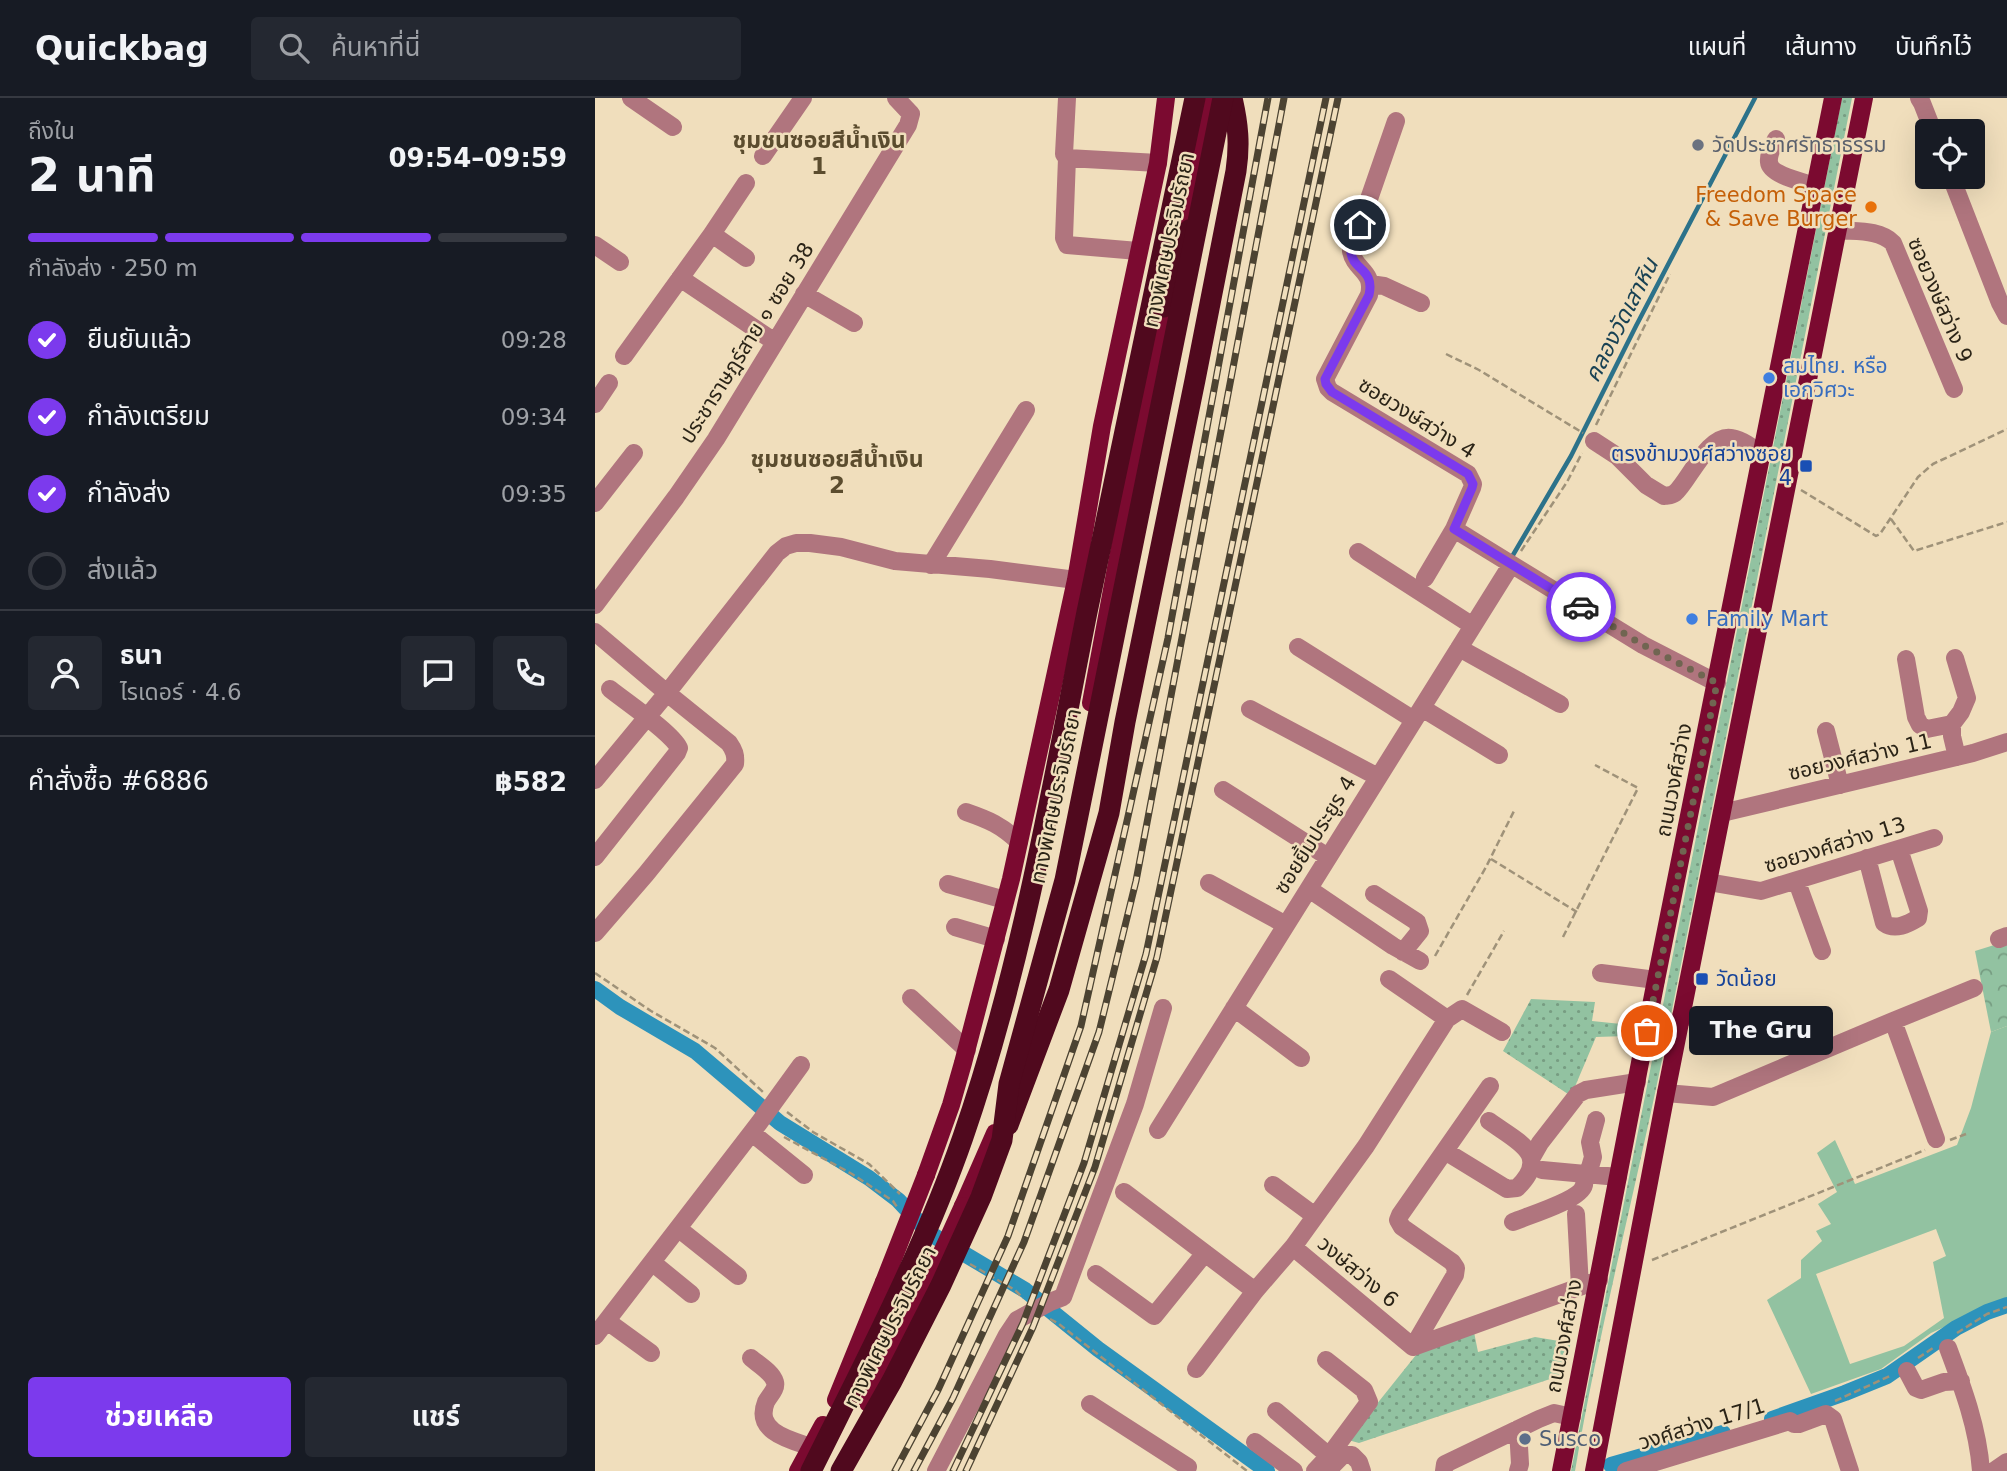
<!DOCTYPE html>
<html lang="th">
<meta charset="utf-8">
<style>
:root{--surface:#171b24;--page:#242831;--text:#f1f3f6;--muted:#9ea1a6;--line:#363941;--accent:#7c3aed}
body{margin:0;font-family:"DejaVu Sans","Noto Sans Thai",sans-serif;background:var(--page);color:var(--text);height:100vh;display:flex;flex-direction:column;font-size:26px;white-space:nowrap}
*{box-sizing:border-box;margin:0}
p{font-size:23px;color:var(--muted)}
.icon{flex:none;width:38px;height:38px;fill:none;stroke:currentColor;stroke-width:2;stroke-linecap:round;stroke-linejoin:round}
.map{position:relative;flex:1;overflow:hidden}
.drawer{display:flex;flex-direction:column;background:var(--surface);width:595px}
.drawer>*{flex:none}
.fabs{position:absolute;left:1320px;top:21px;display:grid;gap:14px}
.fabs a{display:grid;place-items:center;width:70px;height:70px;border-radius:7px;background:var(--surface);box-shadow:0 7px 28px #0002;font-size:35px}
.pin{position:absolute;display:grid;place-items:center;width:60px;height:60px;color:#fff;margin:-30px;border:4px solid #fff;border-radius:50%;box-shadow:0 2px 7px #0007}
.courier{position:absolute;display:grid;place-items:center;width:70px;height:70px;margin:-35px;border:5px solid #7c3aed;border-radius:50%;background:#fff;color:#222;box-shadow:0 2px 9px #0007}
.bubble{position:absolute;height:49px;border-radius:7px;background:var(--surface);box-shadow:0 7px 28px #0002;font-size:23px;font-weight:700;line-height:49px;text-align:center}
.overview em{font-style:normal;font-weight:700}
.overview div{display:flex;flex-direction:column-reverse}
.overview{display:flex;align-items:center;justify-content:space-between;height:119px;padding:0 28px}
h1{font-size:46px;font-weight:700;line-height:52px}
.bar{display:grid;grid-template-columns:repeat(4,1fr);gap:10px 7px;align-content:center;height:84px;padding:0 28px}
.bar i{height:9px;border-radius:5px;background:var(--line)}
.bar .selected{background:var(--accent)}
.bar p{grid-column:span 4}
.line{display:flex;align-items:center;gap:18px;padding:0 28px;border-top:2px solid var(--line)}
.line div{flex:1}
.round{display:grid;place-items:center;flex:none;width:74px;height:74px;border-radius:7px;background:var(--page)}
ol{padding:0 28px;list-style:none}
li{display:flex;align-items:center;gap:21px;height:77px}
li p{margin-inline-start:auto}
li .icon{padding:7px;border-radius:50%;background:var(--accent);color:#fff;stroke-width:4}
li:last-child{color:var(--muted)}
li i{width:38px;height:38px;border:4px solid var(--line);border-radius:50%}
.primary-button{display:flex;gap:14px;margin-top:auto;padding:14px 28px}
.primary-button a{flex:1;height:80px;border-radius:7px;background:var(--accent);color:#fff;font-size:28px;font-weight:700;line-height:80px;text-align:center}
.primary-button a+a{background:var(--page);color:var(--text)}
header{display:flex;align-items:center;gap:42px;box-sizing:border-box;height:98px;padding:0 35px;background:var(--surface);border-bottom:2px solid var(--line)}
header strong{font-size:33px}
nav{display:flex;gap:38px;margin-inline-start:auto;font-size:24px}
.search{width:490px;height:63px;background:var(--page);display:flex;align-items:center;gap:18px;box-sizing:border-box;padding:0 24px;border-radius:7px;color:var(--muted);font-size:26px}
main{display:flex;flex:1;min-height:0}
.map>svg:first-child{display:block}
.grass{fill:url(#grass-dots)}
.forest{fill:url(#forest-crowns)}
.garden{fill:#92c2a1;fill-rule:evenodd}
.lines{fill:none;stroke-linecap:round;stroke-linejoin:round}
.stream{stroke:#2c728a;stroke-width:4.5}
.canal{stroke:#2d93bb;stroke-width:16}
.path{stroke:#9f9279;stroke-width:2.5;stroke-dasharray:7 3.5;stroke-linecap:butt}
.minor{stroke:#b0757e;stroke-width:18}
.major{stroke:#7b0a30;stroke-width:18}
.highway{stroke:#50091e;stroke-width:21}
.rail-casing{stroke:#4c4332;stroke-width:7}
.rail{stroke:#f0debc;stroke-width:4.5;stroke-dasharray:13;stroke-linecap:butt}
.major-bridge{stroke:#7b0a30;stroke-width:18}
.highway-bridge{stroke:#50091e;stroke-width:21}
.done{stroke:#706551;stroke-width:7;stroke-dasharray:0 12.6}
.route{stroke:#7c3aed;stroke-width:9}
.worship-dot{fill:#6b7280;stroke:#f0debc;stroke-width:2.5}
.food-dot{fill:#e8710a;stroke:#f0debc;stroke-width:2.5}
.shop-dot{fill:#3f7fe0;stroke:#f0debc;stroke-width:2.5}
.transit-dot{fill:#1a4fb4;stroke:#f0debc;stroke-width:2.5}
.service-dot{fill:#5c6f8a;stroke:#f0debc;stroke-width:2.5}
.labels{text-anchor:middle;dominant-baseline:central;stroke-width:5;stroke-linejoin:round;paint-order:stroke}
.worship-label{font-size:21px;fill:#5b616d;stroke:#f0debc;text-anchor:start}
.food-label{font-size:21px;fill:#c56008;stroke:#f0debc;text-anchor:end}
.street-label{font-size:21px;fill:#2b2417;stroke:#f0debc}
.shop-label{font-size:21px;fill:#366cbe;stroke:#f0debc;text-anchor:start}
.transit-label{font-size:21px;fill:#164399;stroke:#f0debc;text-anchor:end}
.service-label{font-size:21px;fill:#4e5e75;stroke:#f0debc;text-anchor:start}
.neighbourhood-label{font-size:23px;font-weight:bold;fill:#5b4c2e;stroke:#f0debc}
.water-label{font-size:23px;font-style:italic;fill:#194254;stroke:#f0debc}
</style>
<header>
<strong>Quickbag</strong>
<div class="search"><svg class="icon" aria-label="search" viewBox="0 0 24 24"><circle cx="10" cy="10" r="6"/><path d="M15 15l6 6"/></svg>ค้นหาที่นี่</div>
<nav><a>แผนที่</a><a>เส้นทาง</a><a>บันทึกไว้</a></nav>
</header>
<main>
<section class="drawer">
<div class="overview"><div><h1>2 นาที</h1><p>ถึงใน</p></div><em>09:54–09:59</em></div>
<div class="bar"><i class="selected"></i><i class="selected"></i><i class="selected"></i><i></i><p>กำลังส่ง · 250 m</p></div>
<ol>
<li><svg class="icon" aria-label="check" viewBox="0 0 24 24"><path d="M5 12l5 5 9-10"/></svg>ยืนยันแล้ว<p>09:28</p></li>
<li><svg class="icon" aria-label="check" viewBox="0 0 24 24"><path d="M5 12l5 5 9-10"/></svg>กำลังเตรียม<p>09:34</p></li>
<li><svg class="icon" aria-label="check" viewBox="0 0 24 24"><path d="M5 12l5 5 9-10"/></svg>กำลังส่ง<p>09:35</p></li>
<li><i></i>ส่งแล้ว</li>
</ol>
<div class="line" style="height:126px"><a class="round"><svg class="icon" aria-label="person" viewBox="0 0 24 24"><circle cx="12" cy="8" r="4"/><path d="M4 21q1-7 8-7t8 7"/></svg></a><div><b>ธนา</b><p>ไรเดอร์ · 4.6</p></div><a class="round"><svg class="icon" aria-label="chat" viewBox="0 0 24 24"><path d="M4 5h16v11H9l-5 4z"/></svg></a><a class="round"><svg class="icon" aria-label="phone" viewBox="0 0 24 24"><path d="M5 4h4l2 5-3 2q2 4 5 5l2-3 5 2v4C11 20 4 13 5 4z"/></svg></a></div>
<div class="line" style="height:91px"><div>คำสั่งซื้อ #6886</div><b>฿582</b></div>
<div class="primary-button"><a>ช่วยเหลือ</a><a>แชร์</a></div>
</section>
<div class="map">
<svg width="1412" height="1373" viewBox="0 0 1412 1373">
<defs>
<pattern id="grass-dots" width="8" height="8" patternUnits="userSpaceOnUse" patternTransform="scale(1.75)"><rect width="8" height="8" fill="#92c2a1"/><path d="M2 2h.1M6 6h.1" fill="none" stroke="#779d82" stroke-width="1.8" stroke-linecap="round"/></pattern>
<pattern id="forest-crowns" width="20" height="18" patternUnits="userSpaceOnUse" patternTransform="scale(1.75)"><rect width="20" height="18" fill="#92c2a1"/><path d="M2 6a3 3 0 1 1 6 0M12 15a3 3 0 1 1 6 0" fill="none" stroke="#779d82"/></pattern>
</defs>
<rect width="100%" height="100%" fill="#f0debc"/>
<!-- grass -->
<path class="grass" d="M1247,0H1257C1195,311 1135,622 1073,932C1044,1080 1005,1225 980,1373H976Z
M936,901L1000,904L997,923L1036,927L1032,938L1001,939L976,998L908,953Z
M879,1234L883,1254L940,1239L976,1245L964,1278L764,1345L753,1342L821,1257Z"/>
<!-- forest -->
<path class="forest" d="M1412,843V928L1396,934L1380,853Z"/>
<!-- garden -->
<path class="garden" d="M1412,928V1200L1336,1235L1286,1271L1216,1296L1172,1202L1206,1180V1162L1227,1143L1221,1133L1236,1126L1223,1106L1242,1094L1222,1055L1240,1042L1260,1086L1362,1047L1376,1010L1396,934ZM1341,1131L1351,1158L1338,1164L1349,1220L1309,1248L1255,1266L1221,1176Z"/>
<g class="lines">
<!-- stream -->
<path class="stream" d="M918,457L976,358L1041,228L1160,0"/>
<!-- canal -->
<path class="canal" d="M0,891L25,909L100,953L185,1025L274,1080L303,1102L334,1135L430,1192L503,1251L672,1373
M1177,1321L1250,1295L1292,1278L1361,1230L1392,1214L1412,1207
M1016,1367L1128,1335"/>
<!-- path -->
<path class="path" d="M851,256L884,272L988,335
M1001,327L1075,176
M1206,392L1281,438L1285,436L1323,379L1338,366L1412,331
M1296,421L1319,453L1412,424
M926,453L972,384L987,355
M896,761L982,814
M968,839L1043,690L1000,667
M840,858L891,769L920,711
M0,875L56,913L120,950L168,994
M872,897L909,833
M192,1014L218,1034L274,1066L305,1096
M189,1039L257,1076L298,1103L302,1109
M1355,1042L1371,1036
M1057,1162L1330,1052
M375,1166L420,1192L428,1200
M455,1221L464,1226L652,1373
M1362,1235L1392,1216L1412,1209
M1323,1260L1338,1250
M1240,1303L1297,1277"/>
<!-- minor -->
<path class="minor" d="M36,0L78,29
M472,0L469,56L472,60L563,65
M1324,0L1327,5L1338,33
M801,23L756,153C759,172 780,173 774,197L730,281L733,290L737,294L873,376L878,386L877,390L859,431L830,480
M1181,41C1178,48 1173,57 1174,64C1175,77 1209,84 1220,88
M168,58L208,0
M472,60L469,140L472,147L543,153
M1356,79L1405,205L1412,218
M1242,132C1260,134 1284,131 1298,145L1359,291
M117,136L151,85
M0,147L25,164
M85,180L180,244
M775,186L789,188L826,205
M209,196L259,225
M29,258L117,136L151,160
M0,306L14,285
M999,343L1022,358L1051,387L1069,398C1074,397 1076,398 1080,395C1094,383 1113,335 1137,340C1148,342 1158,350 1166,356
M0,405L39,355
M859,431L1048,547L1122,585
M763,454L878,528
M336,467L431,312
M0,507L81,399L121,341L313,27L316,16L301,0
M0,534L72,595L0,682
M703,549L819,622
M864,550L965,606
M1360,560L1372,600L1366,614L1357,626V638L1362,659
M1311,561L1321,619L1325,627L1332,631L1357,626
M827,610L904,657
M655,611L783,679
M1231,633L1245,687
M628,692L733,759
M371,714C394,722 406,727 424,744
M1127,715L1378,655L1412,644
M0,759L82,655L84,650C76,634 31,604 15,591
M1272,760L1289,825C1300,833 1313,826 1323,820L1324,813L1304,751
M1113,784L1166,793L1339,740
M1202,784L1227,853
M614,785L691,827
M353,786L410,802
M714,791L798,848L825,863
M779,796L822,824L825,833L808,854
M360,829L401,841
M0,835L51,776L140,666C141,657 139,652 134,645L72,595L182,455L191,448L201,445H215L246,449L300,463L395,471L481,482
M1404,841L1412,838
M1006,875L1061,882
M316,900L372,952
M639,910L706,960
M1086,918L1164,925
M852,921L867,911L907,934
M1298,923L1341,1041
M1071,995L1118,999L1298,923L1379,890
M563,1032L916,467
M157,1035L209,1077
M850,1053L912,1091L922,1090C957,1056 921,1043 894,1023
M937,1059L945,1045L983,996L991,992L1042,984
M947,1072L1023,1079
M993,1076L998,1059L995,1044L1001,1022
M678,1087L720,1118
M529,1094L660,1193L698,1149L818,1249L1004,1182
M981,1116L985,1189
M918,1124C932,1118 986,1102 989,1087C990,1084 988,1079 987,1076
M84,1131L143,1178
M698,1149L771,1048L852,921L794,881
M58,1165L96,1196
M501,1176L559,1218L610,1155
M12,1223L56,1255
M0,1238L164,1025L206,967
M818,1249L860,1177L861,1170L857,1164L807,1129L803,1122L805,1117L895,988
M1353,1250C1368,1290 1383,1330 1386,1373
M156,1260C163,1266 177,1274 180,1284C182,1291 174,1298 171,1304C159,1334 195,1342 216,1349
M601,1271L660,1193
M1312,1273L1321,1290L1326,1292L1349,1284L1366,1283
M495,1306L593,1369L591,1373
M681,1313L734,1358
M660,1344L699,1373
M733,1372L748,1357H757L764,1364L767,1373
M341,1373L412,1237L422,1222L455,1204L468,1199L540,1006L568,910
M720,1373L734,1358L774,1304L769,1292L731,1262
M849,1373L850,1366L944,1321L959,1315L977,1319
M923,1373L925,1366L923,1331
M1031,1373L1195,1323L1199,1326H1204L1231,1316L1238,1321L1255,1373
M1399,1373L1412,1364"/>
<!-- major -->
<path class="major" d="M582,147L613,0
M496,605L572,195
M331,1077L356,1007L368,965L416,781L481,482L507,328L563,65L571,0
M368,1108L400,1035
M241,1302L289,1184
M273,1305L334,1183
M203,1373L228,1327
M966,1373L1061,882L1238,0
M999,1373L1071,995L1269,0"/>
<!-- highway -->
<path class="highway" d="M569,209L594,132
M413,1027L464,892L514,715L530,624L600,282L641,73C645,46 643,26 637,0"/>
<defs>
<path id="rail" d="M300,1373L343,1292L413,1138L486,928L573,540L673,0
M319,1373L358,1300L429,1144L504,934L541,783L689,0
M358,1373L428,1225L489,1065L551,856L731,0
M371,1373L438,1229L500,1069L562,859L743,0"/>
</defs>
<!-- rail casing -->
<use href="#rail" class="rail-casing"/>
<!-- rail -->
<use href="#rail" class="rail"/>
<!-- major-bridge -->
<path class="major-bridge" d="M334,1183L368,1108
M289,1184L331,1077"/>
<!-- highway-bridge -->
<path class="highway-bridge" d="M216,1373C270,1264 328,1154 368,1039C427,869 457,690 492,514C527,343 565,172 600,0
M246,1373L297,1283L346,1187L386,1099L407,1042L414,986L470,782L628,0"/>
</g>
<g class="lines">
<!-- done -->
<path class="done" d="M986,509L1048,547L1122,585L1052,933"/>
<!-- route -->
<path class="route" d="M765,127C762,135 755,147 756,155C758,172 780,171 774,197L730,281L731,286L737,294L873,376L878,386L877,390L859,431L986,509"/>
</g>
<!-- markers -->
<circle class="worship-dot" cx="1103" cy="47" r="7"/>
<circle class="food-dot" cx="1276" cy="109" r="7"/>
<g class="shop-dot">
<circle cx="1174" cy="280" r="7"/>
<circle cx="1097" cy="521" r="7"/>
</g>
<g class="transit-dot">
<rect x="1204" y="361" width="14" height="14" rx="3.5"/>
<rect x="1100" y="874" width="14" height="14" rx="3.5"/>
</g>
<circle class="service-dot" cx="930" cy="1341" r="7"/>
<g class="labels">
<!-- worship labels -->
<g class="worship-label">
<text x="1117" y="47">วัดประชาศรัทธาธรรม</text>
</g>
<!-- food labels -->
<g class="food-label">
<text x="1262" y="97">Freedom Space<tspan x="1262" dy="24">&amp; Save Burger</tspan></text>
</g>
<!-- street labels -->
<g class="street-label">
<text transform="translate(574 142) rotate(-78)">ทางพิเศษประจิมรัถยา</text>
<text transform="translate(1345 202) rotate(67)">ซอยวงษ์สว่าง 9</text>
<text transform="translate(152 245) rotate(-58)">ประชาราษฎร์สาย ๑ ซอย 38</text>
<text transform="translate(822 320) rotate(32)">ซอยวงษ์สว่าง 4</text>
<text transform="translate(1265 659) rotate(-13)">ซอยวงศ์สว่าง 11</text>
<text transform="translate(1079 682) rotate(-79)">ถนนวงศ์สว่าง</text>
<text transform="translate(461 698) rotate(-78)">ทางพิเศษประจิมรัถยา</text>
<text transform="translate(720 737) rotate(-58)">ซอยยิ้มประยูร 4</text>
<text transform="translate(1240 747) rotate(-17)">ซอยวงศ์สว่าง 13</text>
<text transform="translate(763 1174) rotate(40)">วงษ์สว่าง 6</text>
<text transform="translate(295 1229) rotate(-63)">ทางพิเศษประจิมรัถยา</text>
<text transform="translate(969 1238) rotate(-79)">ถนนวงศ์สว่าง</text>
<text transform="translate(1107 1326) rotate(-17)">วงศ์สว่าง 17/1</text>
</g>
<!-- shop labels -->
<g class="shop-label">
<text x="1188" y="268">สมไทย. หรือ<tspan x="1188" dy="24">เอกวิศวะ</tspan></text>
<text x="1111" y="521">Family Mart</text>
</g>
<!-- transit labels -->
<g class="transit-label">
<text x="1197" y="356">ตรงข้ามวงศ์สว่างซอย<tspan x="1197" dy="24">4</tspan></text>
<text x="1121" y="881" text-anchor="start">วัดน้อย</text>
</g>
<!-- service labels -->
<g class="service-label">
<text x="944" y="1341">Susco</text>
</g>
<!-- neighbourhood labels -->
<g class="neighbourhood-label">
<text x="224" y="42">ชุมชนซอยสีน้ำเงิน<tspan x="224" dy="26">1</tspan></text>
<text x="242" y="361">ชุมชนซอยสีน้ำเงิน<tspan x="242" dy="26">2</tspan></text>
</g>
<!-- water labels -->
<g class="water-label">
<text transform="translate(1026 222) rotate(-63)">คลองวัดเสาหิน</text>
</g>
</g>
</svg>
<div class="fabs">
<a><svg class="icon" aria-label="locate" viewBox="0 0 24 24"><circle cx="12" cy="12" r="6"/><path d="M12 2v4M12 18v4M2 12h4M18 12h4"/></svg></a>
</div>
<div class="pin" style="left:1052px;top:933px;background:#ea580c"><svg class="icon" aria-label="bag" viewBox="0 0 24 24"><path d="M5 8h14l-1 12H6zM9 8a3 3 0 0 1 6 0"/></svg></div>
<div class="pin" style="left:765px;top:127px;background:#1f2937"><svg class="icon" aria-label="home" viewBox="0 0 24 24"><path d="M3 11l9-7 9 7M6 9v11h12V9"/></svg></div>
<div class="courier" style="left:986px;top:509px"><svg class="icon" aria-label="car" viewBox="0 0 24 24"><path d="M5 17H2v-5l4-1 3-4h7l3 4 3 1v5h-3M9 17h6M6 11h13"/><circle cx="7" cy="17" r="2"/><circle cx="17" cy="17" r="2"/></svg></div>
<div class="bubble" style="left:1094px;top:908px;width:144px">The Gru</div>
</div>
</main>
